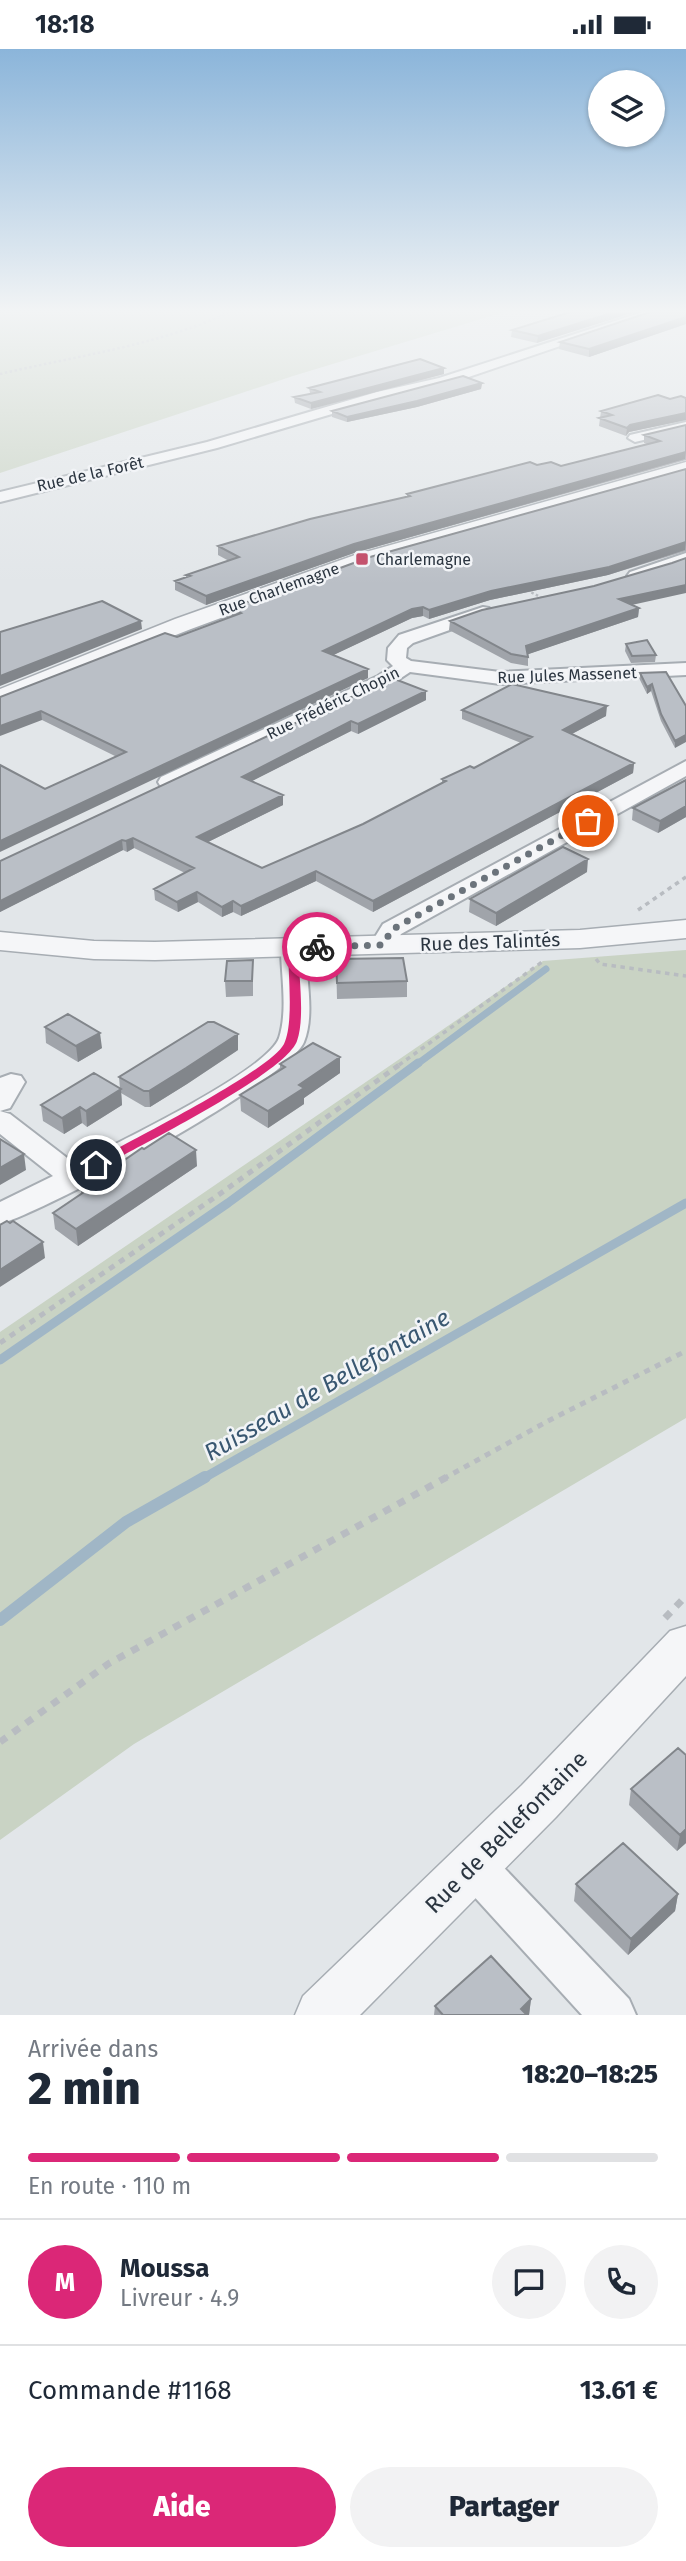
<!DOCTYPE html>
<html lang="fr">
<meta charset="utf-8">
<style>
:root{--surface:#fff;--page:#f2f2f3;--text:#1f2937;--muted:#747a83;--line:#e0e1e3;--accent:#db2777}
body{margin:0;font-family:"Fira Sans",sans-serif;background:var(--page);color:var(--text);height:100vh;display:flex;flex-direction:column;font-size:26px;white-space:nowrap}
*{box-sizing:border-box;margin:0}
p{font-size:23px;color:var(--muted)}
.icon{flex:none;width:38px;height:38px;fill:none;stroke:currentColor;stroke-width:2;stroke-linecap:round;stroke-linejoin:round}
.map{position:relative;height:1966px;overflow:hidden}
.side{display:flex;flex-direction:column;background:var(--surface);flex:1}
.side>*{flex:none}
.fabs{position:absolute;left:588px;top:21px;display:grid;gap:14px}
.fabs a{display:grid;place-items:center;width:77px;height:77px;border-radius:50%;background:var(--surface);box-shadow:0 2px 5px #0004;font-size:35px}
.pin{position:absolute;display:grid;place-items:center;width:60px;height:60px;color:#fff;margin:-30px;border:4px solid #fff;border-radius:50%;box-shadow:0 2px 7px #0007}
.courier{position:absolute;display:grid;place-items:center;width:70px;height:70px;margin:-35px;border:5px solid #db2777;border-radius:50%;background:#fff;color:#222;box-shadow:0 2px 9px #0007}
.headline em{font-style:normal;font-weight:800}
.headline div{display:flex;flex-direction:column-reverse}
.headline{display:flex;align-items:center;justify-content:space-between;height:119px;padding:0 28px}
h1{font-size:46px;font-weight:800;line-height:52px}
.bar{display:grid;grid-template-columns:repeat(4,1fr);gap:10px 7px;align-content:center;height:84px;padding:0 28px}
.bar i{height:9px;border-radius:5px;background:var(--line)}
.bar .current{background:var(--accent)}
.bar p{grid-column:span 4}
.line{display:flex;align-items:center;gap:18px;padding:0 28px;border-top:2px solid var(--line)}
.line div{flex:1}
.round{display:grid;place-items:center;flex:none;width:74px;height:74px;border-radius:37px;background:var(--page)}
.primary-button{display:flex;gap:14px;margin-top:auto;padding:14px 28px}
.primary-button a{flex:1;height:80px;border-radius:42px;background:var(--accent);color:#fff;font-size:28px;font-weight:800;line-height:80px;text-align:center}
.primary-button a+a{background:var(--page);color:var(--text)}
.status{display:flex;justify-content:space-between;align-items:center;height:49px;padding:0 35px;background:var(--surface);direction:ltr}
.status svg{height:19px;fill:currentColor}
.map>svg:first-child{display:block}
.green{fill:#c9d3c4}
.lines{fill:none;stroke-linecap:round;stroke-linejoin:round}
.stream-far2{stroke:#a0b6c6;stroke-width:7}
.stream-far1{stroke:#a0b6c6;stroke-width:9}
.stream{stroke:#a0b6c6;stroke-width:12}
.minor-casing{stroke:#a7adb3;stroke-width:4}
.tertiary-casing{stroke:#a7adb3;stroke-width:3}
.path-far3{stroke:#b8bcc1;stroke-width:2.5;stroke-dasharray:2.5 2.5;stroke-linecap:butt}
.path-far2{stroke:#b8bcc1;stroke-width:3.5;stroke-dasharray:4.5 4.5;stroke-linecap:butt}
.path-far1{stroke:#b8bcc1;stroke-width:5;stroke-dasharray:6 6;stroke-linecap:butt}
.path{stroke:#b8bcc1;stroke-width:7;stroke-dasharray:8 8;stroke-linecap:butt}
.minor{fill:#f5f6f8;fill-rule:evenodd}
.tertiary{fill:#f5f6f8;fill-rule:evenodd}
.wall{fill:#a0a4aa}
.shaded-wall{fill:#82868b}
.building{fill:#babfc6;stroke:#82868b;stroke-width:2}
.route{fill:#db2777}
.done{stroke:#6b737b;stroke-width:7;stroke-dasharray:0 12.6}
.poi-dot{fill:#c4526d;stroke:#f2f4f7;stroke-width:2.5}
.labels{text-anchor:middle;dominant-baseline:central;stroke-width:5;stroke-linejoin:round;paint-order:stroke}
.far-street-label{font-size:16px;fill:#2b3540;stroke:#f2f4f7}
.far-poi-label{font-size:16px;fill:#2b3540;stroke:#f2f4f7;text-anchor:start}
.street-label{font-size:19px;fill:#2b3540;stroke:#f2f4f7}
.near-street-label{font-size:23px;fill:#2b3540;stroke:#f2f4f7}
.near-water-label{font-size:24px;font-style:italic;fill:#395771;stroke:#f2f4f7}
</style>
<div class="status"><b>18:18</b><svg viewBox="0 0 49 12"><path d="M0 12V9h3v3zM5 12V6h3v6zM10 12V3h3v9zM15 12V0h3v12zM26 1h20v11H26zM47 4h2v5h-2z"/></svg></div>
<div class="map">
<svg width="686" height="1966" viewBox="0 0 686 1966">
<rect width="100%" height="100%" fill="#e2e6e9"/>
<!-- green -->
<path class="green" d="M0,260H514L293,327L0,424Z
M686,901V1369L134,1695L0,1791V1283L543,912Z"/>
<g class="lines">
<!-- stream-far2 -->
<path class="stream-far2" d="M416,1016L546,920"/>
<!-- stream-far1 -->
<path class="stream-far1" d="M0,1311L228,1154L418,1014
M202,1430L686,1154"/>
<!-- stream -->
<path class="stream" d="M0,1571L126,1473L205,1428"/>
<defs>
<path id="minor" d="M652,260H669L448,335L386,349L217,399L0,453V443L207,393L377,343L439,329Z
M686,373V381L635,393L628,389L630,386Z
M686,504V515L636,532L627,527L630,523Z
M483,558L489,559L492,563L489,567L413,594L407,599L406,609L411,612L500,623L686,614V626L500,635L410,623L392,635L177,738H161L158,733L161,728L378,627L393,617L387,611L388,599L399,586Z
M686,712V727L401,885L391,901L382,903L373,901L370,896L383,875Z
M293,891L302,893L305,898C306,927 315,966 304,993C288,1032 47,1162 0,1175V1153L53,1127L0,1085V1062L10,1065L75,1115C112,1097 267,1022 279,989C288,961 281,926 281,898L284,893Z
M11,1025L21,1027L25,1033L10,1059L0,1062V1029Z
M474,1797L489,1803L629,1950L636,1966H582L459,1831L453,1817L459,1803Z"/>
<path id="tertiary" d="M686,413V425L369,514L191,580L0,655V640L175,570L355,506Z
M686,871V889L580,899L155,911L94,910L0,901V883L94,892L155,893L580,881Z
M686,1577V1627L556,1768L360,1966H295L303,1947L522,1736L670,1582Z"/>
</defs>
<!-- minor casing -->
<use href="#minor" class="minor-casing"/>
<!-- tertiary casing -->
<use href="#tertiary" class="tertiary-casing"/>
<!-- path-far3 -->
<path class="path-far3" d="M0,325C76,307 166,295 236,260
M527,541L542,549"/>
<!-- path-far2 -->
<path class="path-far2" d="M638,861L686,828
M596,910L600,915L686,927
M399,1016L542,913"/>
<!-- path-far1 -->
<path class="path-far1" d="M0,1294L217,1147L402,1014
M443,1430L548,1372L686,1302"/>
<!-- path -->
<path class="path" d="M665,1569L686,1547
M0,1693L108,1615L447,1428"/>
<!-- minor -->
<use href="#minor" class="minor"/>
<!-- tertiary -->
<use href="#tertiary" class="tertiary"/>
</g>
<!-- wall -->
<path class="wall" d="M580,260L537,294L511,288L512,281Z
M686,260V275L589,308L559,300L560,293Z
M444,319V325L311,360L295,354L294,348L311,345L310,344L309,339Z
M482,334L481,340L417,358L347,373L332,368V362Z
M686,349V371L629,383L626,387L599,377L601,362L670,350Z
M686,376V411L354,504L206,556L175,541V532L186,528V526L229,512L218,506V497L407,448V445L537,416L561,417L647,395L644,394V386Z
M686,420V502L608,526L490,551L429,570L423,567L412,569L333,606L368,629L45,740L117,708L42,671L0,648L177,588L231,568V559Z
M672,514L632,556L639,559L638,568L528,605V617L511,614L449,581L450,572L594,537Z
M626,595L656,606L655,613L631,614L625,602Z
M640,624L686,657L675,699L661,672L651,642L647,645L640,631Z
M426,642V651L358,685L351,682L252,732L283,756L208,793L262,819L363,775L442,734V730L474,719L521,694L462,670V661L606,667L572,685L634,714L633,724L373,863L316,832L241,867L233,863L222,868L198,853L178,863L155,851L154,840L185,824L134,799L127,803L123,801L0,863V812Z
M686,731V768L658,784L632,771L633,759Z
M587,823L496,877L469,863L470,850Z
M336,910L407,932V948L337,950Z
M253,926V947L226,948L225,932Z
M45,978L102,999L78,1013L46,994Z
M238,1001L187,1035L150,1058H145L121,1044L122,1056L87,1078L82,1074L64,1085L43,1072L41,1056L120,1040L119,1028Z
M340,1008V1024L304,1049V1055L268,1079L241,1062L240,1046L280,1021V1015Z
M144,1100L197,1117L78,1197L55,1180L53,1164L81,1145V1141Z
M686,1706V1794L677,1802L629,1756L631,1740Z
M576,1835L678,1845L675,1862L628,1906L574,1852Z
M531,1950L529,1966H434L435,1957Z"/>
<!-- shaded-wall -->
<path class="shaded-wall" d="M624,260H645L537,294L538,287Z
M686,268V275L589,308V300Z
M444,319V325L311,360V354Z
M482,334L481,340L417,358L347,373V368Z
M686,364V371L629,383L626,387L627,379L630,376Z
M686,403L685,410L354,504L206,556V547L354,495Z
M686,493L685,501L608,526L490,551L429,570V561L491,542Z
M686,536V544L618,559L619,550Z
M423,558V567L412,569L323,611V602L412,560Z
M639,559L638,568L526,606V597Z
M141,572L142,580L0,637V627Z
M368,620V629L0,803V792Z
M652,635L651,642L647,645V638Z
M426,642V651L358,685V675Z
M607,657L606,667L562,690L563,681Z
M41,662L42,671L0,687V677Z
M351,672V682L242,737V728Z
M686,686V693L675,699V692Z
M634,714L633,724L373,863V852Z
M283,746V756L198,798L197,788Z
M686,757V768L658,784L660,772Z
M133,789L134,799L127,803L126,792Z
M122,791L123,801L0,863V852Z
M588,810L587,823L496,877V864Z
M316,822V832L241,867V857Z
M197,843L198,853L178,863L177,853Z
M233,852V863L222,868V858Z
M100,984L102,999L78,1013L76,997Z
M238,985V1001L187,1035L150,1058L149,1042Z
M340,1008V1024L304,1049V1055L268,1079V1062L299,1036Z
M121,1040L122,1056L87,1078L86,1062Z
M80,1058L82,1074L64,1085L62,1069Z
M196,1101L197,1117L78,1197L76,1180Z
M24,1105L26,1121L0,1136V1119Z
M43,1193L45,1209L0,1238V1221Z
M686,1780V1794L677,1802L680,1786Z
M678,1845L675,1862L628,1906L631,1890Z
M531,1950L529,1966H520L521,1960Z"/>
<!-- building -->
<path class="building" d="M580,260H624L538,287L512,281Z
M659,260H686V268L589,300L560,293Z
M420,310L444,319L311,354L294,348L320,343L309,339Z
M463,327L482,334L417,352L347,368L332,362Z
M658,346L670,350L681,347L686,349V364L630,376L627,379L599,369L612,366L601,362Z
M686,376V403L354,495L206,547L175,532L190,527L186,526L239,508L218,497L310,470L410,447L407,445L530,413L537,416L551,413L561,417L660,392L644,386Z
M686,420V493L609,518L491,542L429,561L423,558L412,560L323,602L368,620L0,792V716L45,740L126,703L41,662L0,677V648L165,584L177,588L241,564L231,559L370,508Z
M686,509V536L619,550L639,559L526,597L528,608L511,605L450,572L482,561L594,537L672,514Z
M102,552L141,572L0,627V583Z
M647,591L656,606L632,607L626,595Z
M666,623L686,657V686L675,692L661,665L652,635L647,638L640,624Z
M392,629L426,642L358,675L351,672L242,728L283,746L197,788L262,819L363,775L446,732L442,730L470,717L474,719L532,688L462,661L512,635L607,657L563,681L634,714L373,852L316,822L241,857L233,852L222,858L197,843L177,853L154,840L194,819L133,789L126,792L122,791L0,852V812Z
M686,731V757L660,772L633,759Z
M563,798L588,810L496,864L470,850Z
M403,909L407,932L337,934L336,910Z
M253,911L252,932H225L227,912Z
M68,965L100,984L76,997L45,978Z
M208,973H214L238,985L186,1019L149,1042H144L119,1028Z
M313,994L340,1008L299,1036L304,1039L268,1062L240,1046L285,1018L280,1015Z
M94,1024L121,1040L86,1062L80,1058L62,1069L41,1056Z
M169,1084L196,1101L76,1180L53,1164L84,1143L81,1141L142,1099L144,1100Z
M0,1090L24,1105L0,1119Z
M7,1172L10,1174L13,1172L43,1193L0,1221V1176Z
M678,1699L686,1706V1780L680,1786L631,1740Z
M623,1794L678,1845L631,1890L576,1835Z
M491,1907L531,1950L521,1960L527,1966H443L435,1957Z"/>
<!-- sky -->
<linearGradient id="sky" x2="0" y2="1"><stop stop-color="#8bb5da"/><stop offset="0.49" stop-color="#f2f4f5"/><stop offset="1" stop-color="#f2f4f5" stop-opacity="0"/></linearGradient>
<rect width="686" height="535" fill="url(#sky)"/>
<!-- route -->
<path class="route" d="M317,895L321,896V900L298,902C299,926 305,970 297,992C285,1025 137,1098 100,1119H92V1113C126,1094 270,1022 284,995C294,974 288,923 288,898L293,895Z"/>
<g class="lines">
<!-- done -->
<path class="done" d="M317,898L382,896L393,880L588,772"/>
</g>
<!-- markers -->
<rect class="poi-dot" x="355" y="503" width="14" height="14" rx="3.5"/>
<g class="labels">
<!-- far-street labels -->
<g class="far-street-label">
<text transform="translate(90 425) rotate(-13)">Rue de la Forêt</text>
<text transform="translate(279 540) rotate(-20)">Rue Charlemagne</text>
<text transform="translate(567 626) rotate(-2)">Rue Jules Massenet</text>
<text transform="translate(333 654) rotate(-26)">Rue Frédéric Chopin</text>
</g>
<!-- far-poi labels -->
<g class="far-poi-label">
<text x="376" y="510">Charlemagne</text>
</g>
<!-- street labels -->
<g class="street-label">
<text transform="translate(490 893) rotate(-2)">Rue des Talintés</text>
</g>
<!-- near-street labels -->
<g class="near-street-label">
<text transform="translate(506 1783) rotate(-45)">Rue de Bellefontaine</text>
</g>
<!-- near-water labels -->
<g class="near-water-label">
<text transform="translate(327 1336) rotate(-30)">Ruisseau de Bellefontaine</text>
</g>
</g>
</svg>
<div class="fabs">
<a><svg class="icon" aria-label="layers" viewBox="0 0 24 24"><path d="M12 4l9 5-9 5-9-5zM3 14l9 5 9-5"/></svg></a>
</div>
<div class="pin" style="left:588px;top:772px;background:#ea580c"><svg class="icon" aria-label="bag" viewBox="0 0 24 24"><path d="M5 8h14l-1 12H6zM9 8a3 3 0 0 1 6 0"/></svg></div>
<div class="pin" style="left:96px;top:1116px;background:#1f2937"><svg class="icon" aria-label="home" viewBox="0 0 24 24"><path d="M3 11l9-7 9 7M6 9v11h12V9"/></svg></div>
<div class="courier" style="left:317px;top:898px"><svg class="icon" aria-label="bike" viewBox="0 0 24 24"><circle cx="6" cy="16" r="4"/><circle cx="18" cy="16" r="4"/><path d="M6 16l4-8h5l3 8M10 8l3 8H6M13 5h3"/></svg></div>
</div>
<section class="side">
<div class="headline"><div><h1>2 min</h1><p>Arrivée dans</p></div><em>18:20–18:25</em></div>
<div class="bar"><i class="current"></i><i class="current"></i><i class="current"></i><i></i><p>En route · 110 m</p></div>
<div class="line" style="height:126px"><b class="round" style="background:var(--accent);color:#fff">M</b><div><b>Moussa</b><p>Livreur · 4.9</p></div><a class="round"><svg class="icon" aria-label="chat" viewBox="0 0 24 24"><path d="M4 5h16v11H9l-5 4z"/></svg></a><a class="round"><svg class="icon" aria-label="phone" viewBox="0 0 24 24"><path d="M5 4h4l2 5-3 2q2 4 5 5l2-3 5 2v4C11 20 4 13 5 4z"/></svg></a></div>
<div class="line" style="height:91px"><div>Commande #1168</div><b>13.61 €</b></div>
<div class="primary-button"><a>Aide</a><a>Partager</a></div>
</section>
